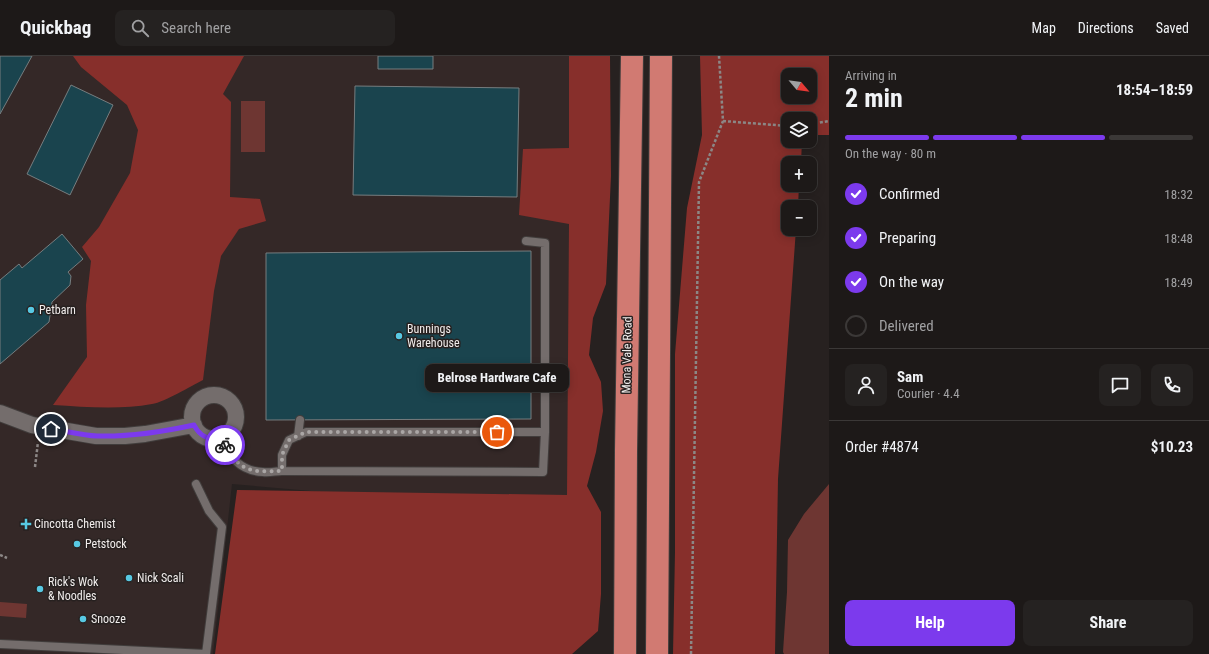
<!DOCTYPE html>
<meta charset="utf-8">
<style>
:root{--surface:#1d1918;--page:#252221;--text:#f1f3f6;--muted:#a0a0a2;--line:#3b3837;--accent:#7c3aed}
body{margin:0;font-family:"Roboto Condensed",sans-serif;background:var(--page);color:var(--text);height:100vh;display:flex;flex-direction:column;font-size:15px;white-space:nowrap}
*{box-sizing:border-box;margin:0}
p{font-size:13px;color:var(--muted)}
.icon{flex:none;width:22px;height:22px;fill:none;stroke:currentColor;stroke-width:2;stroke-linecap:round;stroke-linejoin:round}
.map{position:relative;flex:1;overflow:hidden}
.side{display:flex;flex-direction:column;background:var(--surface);width:380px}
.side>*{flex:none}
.needle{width:26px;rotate:119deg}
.controls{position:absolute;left:781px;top:12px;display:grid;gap:8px}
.controls a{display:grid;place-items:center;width:36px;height:36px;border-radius:8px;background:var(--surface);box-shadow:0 2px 10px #0003,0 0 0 1px var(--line);font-size:20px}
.pin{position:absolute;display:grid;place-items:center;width:34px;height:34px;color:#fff;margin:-17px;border:2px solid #fff;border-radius:50%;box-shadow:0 1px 4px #0007}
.courier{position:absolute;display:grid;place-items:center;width:40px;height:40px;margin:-20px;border:3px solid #7c3aed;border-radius:50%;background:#fff;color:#222;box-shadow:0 1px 5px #0007}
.bubble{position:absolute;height:28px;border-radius:8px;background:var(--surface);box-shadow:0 2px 10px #0003,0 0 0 1px var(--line);font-size:13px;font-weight:700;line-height:28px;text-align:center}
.head em{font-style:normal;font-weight:700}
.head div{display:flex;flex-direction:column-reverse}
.head{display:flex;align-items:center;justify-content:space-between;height:68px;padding:0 16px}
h1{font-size:26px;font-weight:700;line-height:30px}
.bar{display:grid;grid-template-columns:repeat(4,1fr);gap:6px 4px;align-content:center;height:48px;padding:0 16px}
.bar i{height:5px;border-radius:3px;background:var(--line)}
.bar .active{background:var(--accent)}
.bar p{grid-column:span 4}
.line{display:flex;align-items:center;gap:10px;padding:0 16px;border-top:1px solid var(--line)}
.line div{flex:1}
.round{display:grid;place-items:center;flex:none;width:42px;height:42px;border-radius:8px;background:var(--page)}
ol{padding:0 16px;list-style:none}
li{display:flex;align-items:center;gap:12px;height:44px}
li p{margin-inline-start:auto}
li .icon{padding:4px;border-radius:50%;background:var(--accent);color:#fff;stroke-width:4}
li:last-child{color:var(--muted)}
li i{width:22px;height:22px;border:2px solid var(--line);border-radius:50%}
.action{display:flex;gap:8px;margin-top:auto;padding:8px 16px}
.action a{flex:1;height:46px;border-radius:8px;background:var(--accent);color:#fff;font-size:16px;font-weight:700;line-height:46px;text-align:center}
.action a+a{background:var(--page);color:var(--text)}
header{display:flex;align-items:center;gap:24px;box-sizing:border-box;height:56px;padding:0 20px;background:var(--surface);border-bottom:1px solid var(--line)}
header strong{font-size:19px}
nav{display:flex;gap:22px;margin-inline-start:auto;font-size:14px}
.search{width:280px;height:36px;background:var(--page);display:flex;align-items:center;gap:10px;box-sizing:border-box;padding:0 14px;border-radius:8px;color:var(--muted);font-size:15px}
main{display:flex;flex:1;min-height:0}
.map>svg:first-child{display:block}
.built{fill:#342827}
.green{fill:#6e3632}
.forest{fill:#872f2b;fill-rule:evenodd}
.building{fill:#1a444e;stroke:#767d7f}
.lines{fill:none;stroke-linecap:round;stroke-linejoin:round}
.lane-casing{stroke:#413d3c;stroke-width:10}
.street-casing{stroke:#413d3c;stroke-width:18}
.highway-casing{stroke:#413d3c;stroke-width:24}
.path{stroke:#8c8786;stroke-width:2.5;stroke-dasharray:3 2;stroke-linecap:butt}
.lane{stroke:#746d6c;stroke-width:8}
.street{stroke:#746d6c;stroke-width:16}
.highway{stroke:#d17a72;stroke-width:22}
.done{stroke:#aaa6a5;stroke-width:4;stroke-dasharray:0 7.2}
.route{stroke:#7c3aed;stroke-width:5}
.poi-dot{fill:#58c9e3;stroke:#272120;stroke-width:1.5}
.labels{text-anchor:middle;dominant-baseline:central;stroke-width:3;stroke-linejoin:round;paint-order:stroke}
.poi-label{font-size:12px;fill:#f1edec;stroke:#272120;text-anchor:start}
.street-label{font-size:12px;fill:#f1edec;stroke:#272120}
</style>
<header>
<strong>Quickbag</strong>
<div class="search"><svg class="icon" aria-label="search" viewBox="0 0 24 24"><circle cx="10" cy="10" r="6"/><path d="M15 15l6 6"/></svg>Search here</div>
<nav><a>Map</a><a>Directions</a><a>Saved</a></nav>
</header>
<main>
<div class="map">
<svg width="829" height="598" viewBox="0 0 829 598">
<rect width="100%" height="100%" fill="#272120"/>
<!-- built -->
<path class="built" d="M0,0H572L571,443L483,450L232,428L213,598H0Z"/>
<!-- green -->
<path class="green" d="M241,45H265V96H241Z
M829,428V598H784L783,596L787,536L788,484L804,458Z
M0,546L27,548L26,562L0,560Z"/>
<!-- forest -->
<path class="forest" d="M73,0H244L223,38L231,46L230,141L260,143L266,165L239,173L221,200L214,235L203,324C191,330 165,346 152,348C120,354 85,351 53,349L87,301L86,249L91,205L82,191L99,171L130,117L138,74L127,49L81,11Z
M569,0H610L611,120L606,228L593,262L589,299L601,326L603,355L596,396L587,430L601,456V538L598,575L572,598H215L237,434L567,439L569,168L519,159L523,93L569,92Z
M700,0H829V79H810V63H788V85H802L801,107H788V129H799L798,151H788V173H796L778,423L775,598H673L675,496V298L687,152L702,79ZM788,19H810V41H788Z"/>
<!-- building -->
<path class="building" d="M0,0H32L0,58Z
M378,0H433V13H378Z
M71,29L113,49L70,139L27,118Z
M355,30L519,32L517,141L353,139Z
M62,178L83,203L68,216L71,220L70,229L52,246L49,266L0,308V224L19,208L22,212Z
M531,195V363L266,364V197Z"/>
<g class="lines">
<defs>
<path id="lane" d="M298,380L300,364
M222,381C229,401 240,415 263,416C269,417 276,415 282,415L543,416L545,376V187L526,185
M282,415V399L289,384L306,376H545
M0,588L206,598L222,471L209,455L196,428"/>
<path id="street" d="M192 361a22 22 0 1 1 44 0a22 22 0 1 1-44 0Z
M0,357L32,369L96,380H125L145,378L194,369"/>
<path id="highway" d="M625,598L626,395L632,0
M657,598L661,0"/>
</defs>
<!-- lane casing -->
<use href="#lane" class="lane-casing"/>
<!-- street casing -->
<use href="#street" class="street-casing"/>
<!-- highway casing -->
<use href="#highway" class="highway-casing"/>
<!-- path -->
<path class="path" d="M723,65L788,70
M810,68L829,65
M35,411L38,386
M0,499L7,502
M691,598L699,126L723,65L719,0"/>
<!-- lane -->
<use href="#lane" class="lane"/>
<!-- street -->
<use href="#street" class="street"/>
<!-- highway -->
<use href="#highway" class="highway"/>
</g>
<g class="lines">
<!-- done -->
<path class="done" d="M225,389C241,417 252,416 282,415V399L289,384L306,376H497"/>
<!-- route -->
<path class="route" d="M51,373C66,375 81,379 97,380C130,381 162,376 194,369C200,381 210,385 222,381L225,389"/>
</g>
<!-- markers -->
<g class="poi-dot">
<circle cx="31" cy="254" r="4"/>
<circle cx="399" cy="280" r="4"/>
<path d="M24 462h4v4h4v4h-4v4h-4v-4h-4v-4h4z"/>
<circle cx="77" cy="488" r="4"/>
<circle cx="129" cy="522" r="4"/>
<circle cx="40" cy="533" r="4"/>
<circle cx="83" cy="563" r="4"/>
</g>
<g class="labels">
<!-- poi labels -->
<g class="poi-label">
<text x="39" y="254">Petbarn</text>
<text x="407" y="273">Bunnings<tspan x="407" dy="14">Warehouse</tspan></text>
<text x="34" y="468">Cincotta Chemist</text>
<text x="85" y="488">Petstock</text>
<text x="137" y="522">Nick Scali</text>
<text x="48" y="526">Rick's Wok<tspan x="48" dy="14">&amp; Noodles</tspan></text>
<text x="91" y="563">Snooze</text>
</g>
<!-- street labels -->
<g class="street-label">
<text transform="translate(627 299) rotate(-89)">Mona Vale Road</text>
</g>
</g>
</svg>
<div class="controls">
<a><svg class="needle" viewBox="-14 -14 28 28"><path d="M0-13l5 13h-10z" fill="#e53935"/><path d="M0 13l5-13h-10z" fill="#a0a0a2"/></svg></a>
<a><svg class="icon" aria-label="layers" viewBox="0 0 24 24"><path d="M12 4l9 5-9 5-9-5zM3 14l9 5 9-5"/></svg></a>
<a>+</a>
<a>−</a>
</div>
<div class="pin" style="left:497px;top:376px;background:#ea580c"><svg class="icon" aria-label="bag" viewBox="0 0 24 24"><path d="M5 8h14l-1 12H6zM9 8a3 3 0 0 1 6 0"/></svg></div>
<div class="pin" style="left:51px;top:373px;background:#1f2937"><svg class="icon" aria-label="home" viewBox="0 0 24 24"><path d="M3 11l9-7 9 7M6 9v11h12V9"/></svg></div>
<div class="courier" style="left:225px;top:389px"><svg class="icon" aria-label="bike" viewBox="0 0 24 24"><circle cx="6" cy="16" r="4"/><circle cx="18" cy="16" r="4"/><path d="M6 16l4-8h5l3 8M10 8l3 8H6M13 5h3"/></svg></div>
<div class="bubble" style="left:425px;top:308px;width:144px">Belrose Hardware Cafe</div>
</div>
<section class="side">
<div class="head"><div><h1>2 min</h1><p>Arriving in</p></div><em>18:54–18:59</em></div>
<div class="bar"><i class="active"></i><i class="active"></i><i class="active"></i><i></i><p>On the way · 80 m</p></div>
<ol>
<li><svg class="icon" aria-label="check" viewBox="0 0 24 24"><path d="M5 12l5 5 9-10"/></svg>Confirmed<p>18:32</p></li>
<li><svg class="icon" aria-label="check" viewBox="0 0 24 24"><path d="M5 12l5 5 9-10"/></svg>Preparing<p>18:48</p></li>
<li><svg class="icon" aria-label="check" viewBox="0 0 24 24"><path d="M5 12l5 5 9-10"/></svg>On the way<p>18:49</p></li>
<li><i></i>Delivered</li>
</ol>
<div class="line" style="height:72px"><a class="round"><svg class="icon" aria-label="person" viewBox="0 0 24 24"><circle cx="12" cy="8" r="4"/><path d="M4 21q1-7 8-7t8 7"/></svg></a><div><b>Sam</b><p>Courier · 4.4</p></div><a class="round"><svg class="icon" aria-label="chat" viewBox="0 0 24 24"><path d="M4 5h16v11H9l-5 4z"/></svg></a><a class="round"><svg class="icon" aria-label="phone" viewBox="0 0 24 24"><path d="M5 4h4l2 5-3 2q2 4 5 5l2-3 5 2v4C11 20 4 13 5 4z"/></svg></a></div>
<div class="line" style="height:52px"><div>Order #4874</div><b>$10.23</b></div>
<div class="action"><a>Help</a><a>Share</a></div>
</section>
</main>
